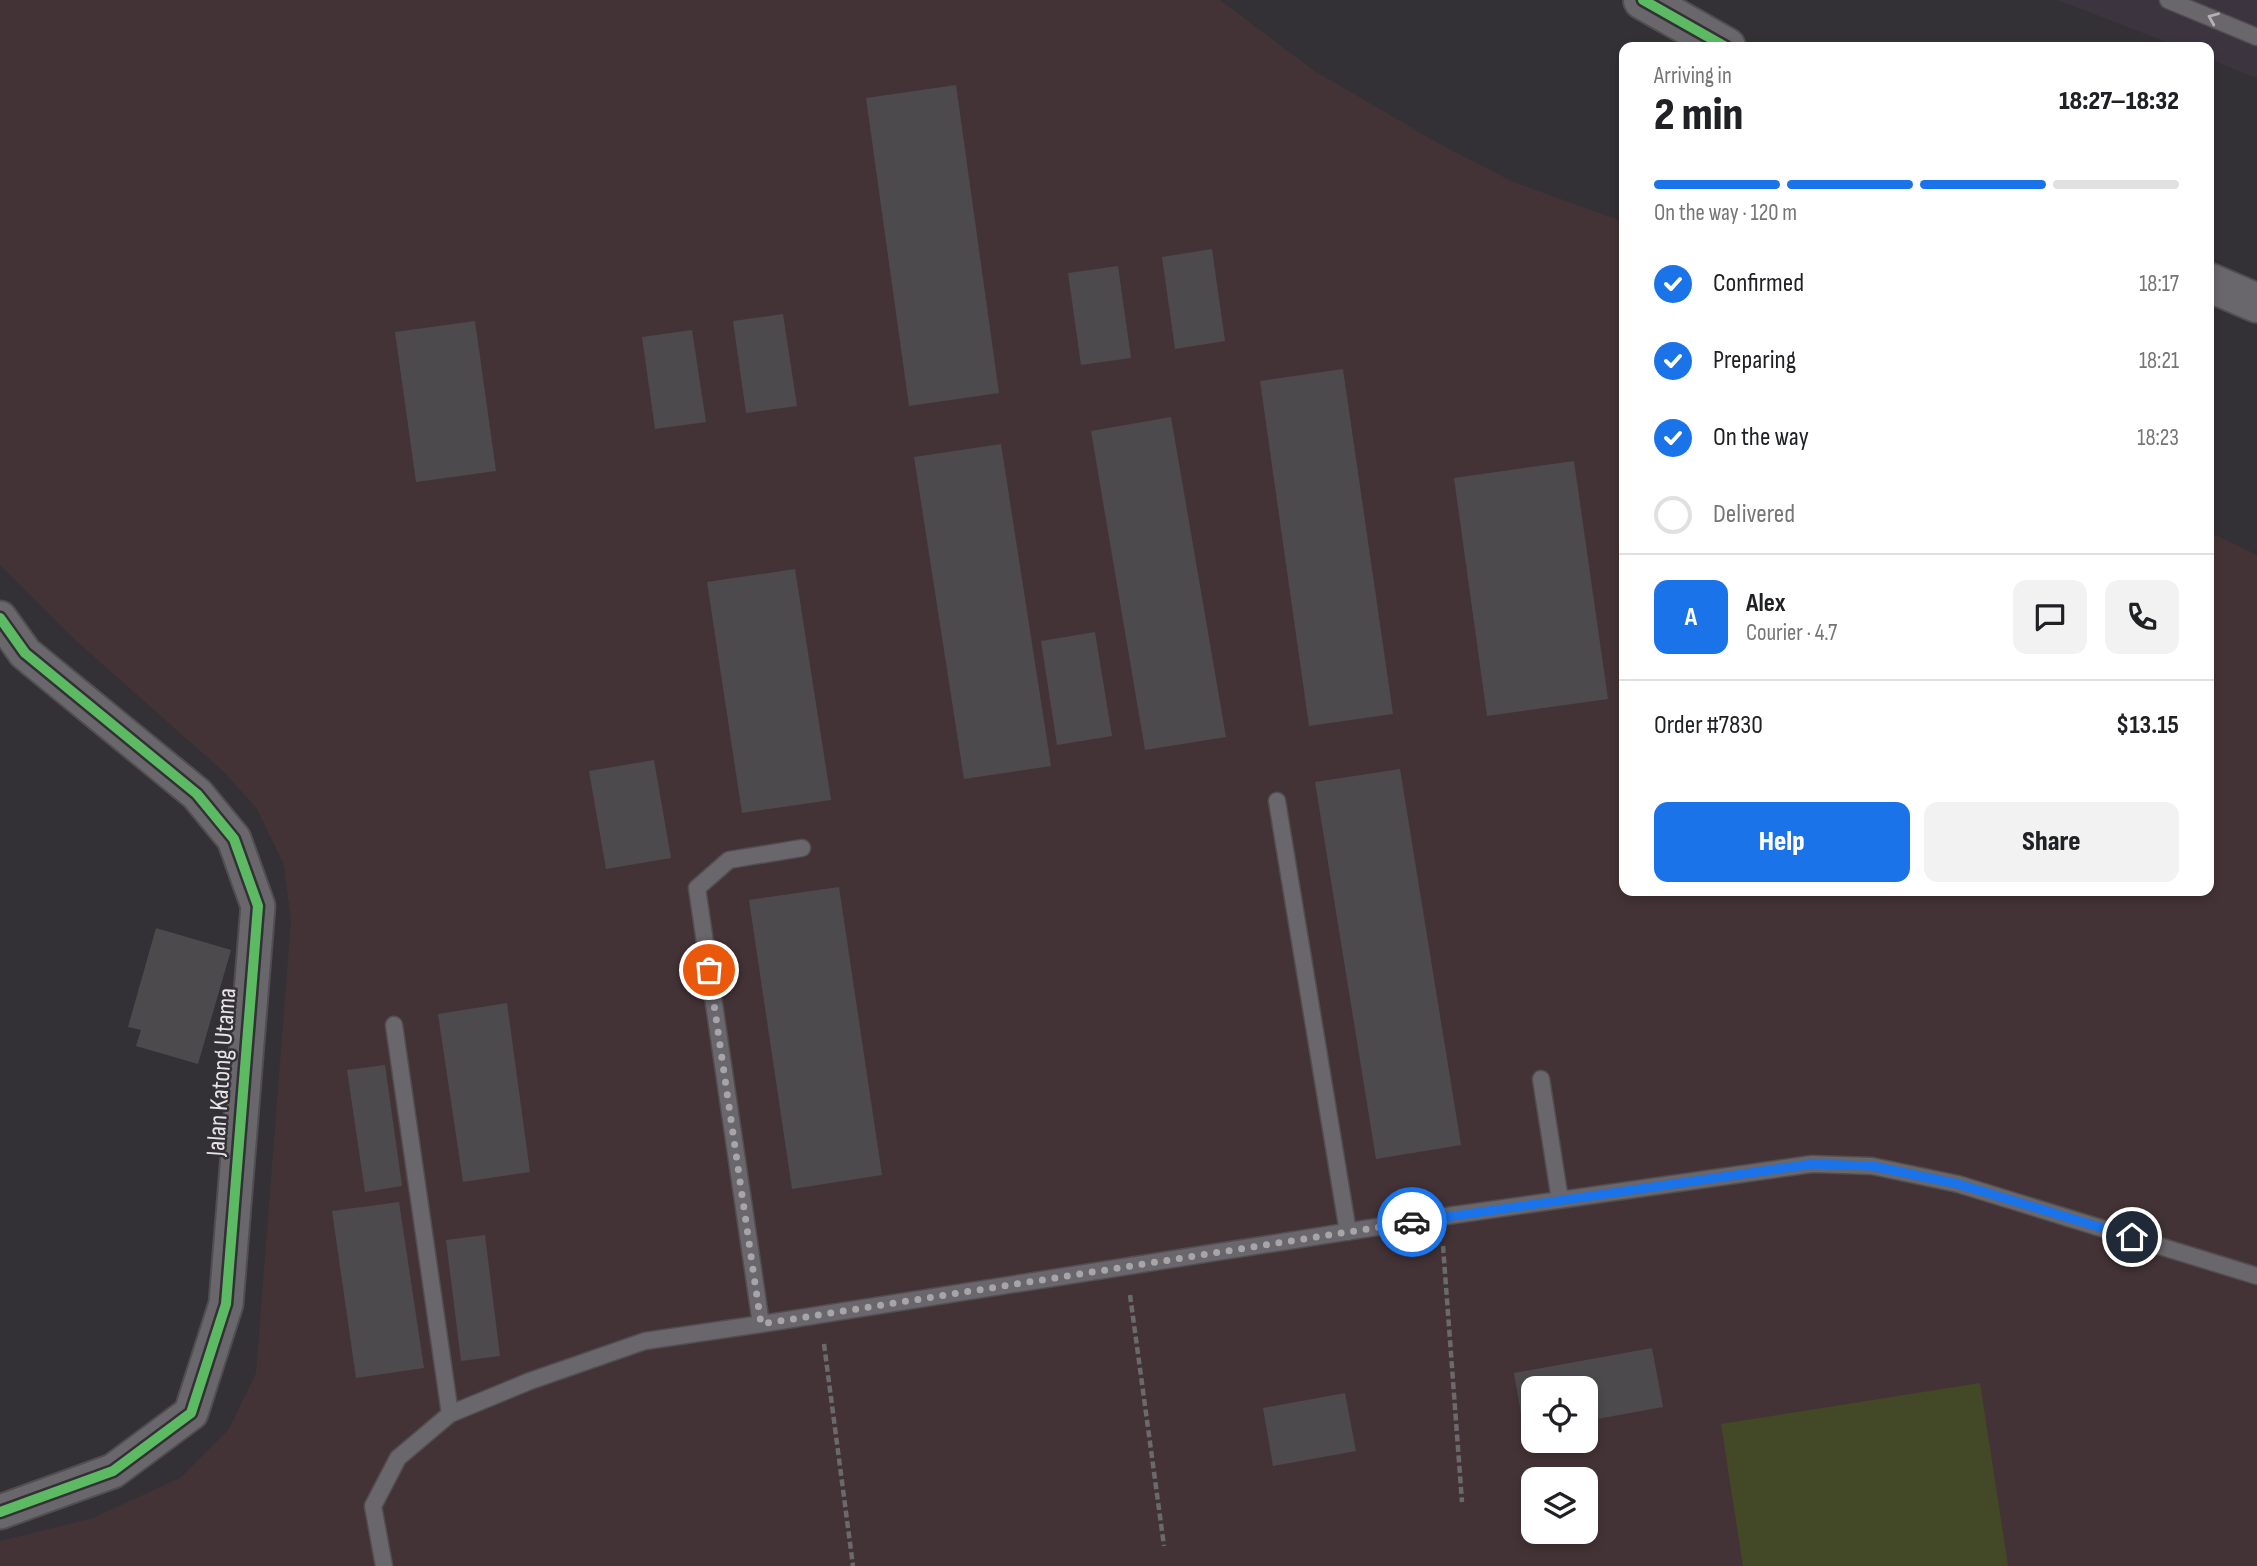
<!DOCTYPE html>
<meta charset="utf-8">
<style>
:root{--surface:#fff;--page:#f2f2f2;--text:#202124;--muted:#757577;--line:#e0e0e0;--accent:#1a73e8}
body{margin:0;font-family:"Sofia Sans Condensed",sans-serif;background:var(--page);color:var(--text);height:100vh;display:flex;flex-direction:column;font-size:26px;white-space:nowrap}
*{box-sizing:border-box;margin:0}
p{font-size:23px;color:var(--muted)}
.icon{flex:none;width:38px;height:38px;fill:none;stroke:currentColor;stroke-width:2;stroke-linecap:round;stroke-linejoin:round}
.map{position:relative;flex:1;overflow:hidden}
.drawer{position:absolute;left:1619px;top:42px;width:595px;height:854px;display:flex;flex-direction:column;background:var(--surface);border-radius:14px;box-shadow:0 4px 10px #0003}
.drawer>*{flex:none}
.controls{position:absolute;left:1521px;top:1376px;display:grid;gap:14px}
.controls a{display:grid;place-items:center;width:77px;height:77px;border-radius:14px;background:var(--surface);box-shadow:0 4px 10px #0003;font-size:35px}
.pin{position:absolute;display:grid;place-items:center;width:60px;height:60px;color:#fff;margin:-30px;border:4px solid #fff;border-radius:50%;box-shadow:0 2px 7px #0007}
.courier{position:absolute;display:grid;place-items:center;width:70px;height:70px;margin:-35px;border:5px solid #1a73e8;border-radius:50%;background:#fff;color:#222;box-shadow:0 2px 9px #0007}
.overview em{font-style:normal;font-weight:800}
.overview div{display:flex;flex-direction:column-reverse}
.overview{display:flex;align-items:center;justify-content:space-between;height:119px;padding:0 35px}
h1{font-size:46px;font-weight:800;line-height:52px}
.bar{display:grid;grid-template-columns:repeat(4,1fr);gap:10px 7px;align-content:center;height:84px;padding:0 35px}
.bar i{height:9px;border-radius:5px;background:var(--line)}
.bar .current{background:var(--accent)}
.bar p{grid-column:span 4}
.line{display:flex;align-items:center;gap:18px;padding:0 35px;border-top:2px solid var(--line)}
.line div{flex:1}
.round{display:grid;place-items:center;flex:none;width:74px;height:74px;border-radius:14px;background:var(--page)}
ol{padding:0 35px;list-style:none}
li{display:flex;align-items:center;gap:21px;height:77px}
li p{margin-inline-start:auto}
li .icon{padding:7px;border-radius:50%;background:var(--accent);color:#fff;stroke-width:4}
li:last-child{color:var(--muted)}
li i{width:38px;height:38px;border:4px solid var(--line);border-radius:50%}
.primary-button{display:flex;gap:14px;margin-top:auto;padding:14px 35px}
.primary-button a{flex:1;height:80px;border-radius:14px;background:var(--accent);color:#fff;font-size:28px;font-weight:800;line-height:80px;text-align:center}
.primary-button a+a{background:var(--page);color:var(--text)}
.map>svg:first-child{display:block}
.built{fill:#3c3540}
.education{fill:#443336;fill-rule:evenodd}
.green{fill:#434926}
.building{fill:#4c4a4d}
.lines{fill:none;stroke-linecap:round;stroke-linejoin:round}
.lane-casing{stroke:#504e51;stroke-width:19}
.street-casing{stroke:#504e51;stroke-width:37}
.secondary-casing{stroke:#504e51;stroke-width:42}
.path{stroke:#6a696c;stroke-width:4.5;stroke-dasharray:7 3.5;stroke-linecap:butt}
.lane{stroke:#69676b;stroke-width:16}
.street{stroke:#69676b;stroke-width:33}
.secondary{stroke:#69676b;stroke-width:38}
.cycleway-casing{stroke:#333036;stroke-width:15}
.cycleway{stroke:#5cba63;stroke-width:10}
.oneway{stroke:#b4b1b5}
.done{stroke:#a7a5a9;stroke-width:7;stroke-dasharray:0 12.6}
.route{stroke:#1a73e8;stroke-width:9}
.labels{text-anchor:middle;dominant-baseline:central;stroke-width:5;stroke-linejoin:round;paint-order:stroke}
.street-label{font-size:26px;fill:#e6e3e7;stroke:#333036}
</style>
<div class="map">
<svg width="2257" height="1566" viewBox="0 0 2257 1566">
<rect width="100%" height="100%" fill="#333135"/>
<!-- built -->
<path class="built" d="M2058,0H2257V78L2209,59L2208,47H2179Z"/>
<!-- education -->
<path class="education" d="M0,0H1220L1313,70L1436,142L1511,181L1624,222V891H2208L2209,532L2257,555V1566H0V1541L93,1518L180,1478L229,1429L256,1373L291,921L284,865L257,809L224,772L73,638L0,565ZM1533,1388H1586V1440H1533ZM1533,1479H1586V1531H1533Z"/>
<!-- green -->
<path class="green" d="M1980,1383L2008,1566H1743L1721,1424Z"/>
<!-- building -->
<path class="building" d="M956,85L999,393L909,406L866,98Z
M1212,249L1225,341L1175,349L1162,257Z
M1118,266L1131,358L1081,365L1068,273Z
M783,314L797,406L746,413L733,321Z
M475,321L496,471L416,482L395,332Z
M692,330L706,422L655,429L642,337Z
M1343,369L1393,714L1309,726L1260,381Z
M1171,417L1226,737L1145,750L1091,431Z
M1001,444L1051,766L964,779L914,457Z
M1574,461L1608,699L1487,716L1454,478Z
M795,569L831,800L742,813L707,582Z
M1095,632L1112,736L1057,745L1041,641Z
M654,760L671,858L606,869L589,771Z
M1400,769L1461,1145L1376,1159L1315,782Z
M839,887L882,1175L792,1189L749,900Z
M156,928L231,950L198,1064L136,1046L141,1030L128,1027Z
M507,1003L530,1172L463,1182L438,1014Z
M385,1065L402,1186L365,1192L347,1070Z
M399,1202L424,1368L356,1378L332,1211Z
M485,1235L500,1356L461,1361L446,1240Z
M1652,1348L1663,1407L1586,1421V1388H1533V1430L1524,1432L1514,1373Z
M1345,1393L1356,1451L1273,1466L1263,1408Z"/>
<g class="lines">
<defs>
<path id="lane" d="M2168,0L2257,37
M1277,801L1348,1232
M802,848L729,860L697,888L761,1324L1440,1217L1812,1164L1872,1166L1958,1184L2257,1276
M394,1025L450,1414
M1541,1079L1560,1200
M384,1566L373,1506L398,1458L450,1414L530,1381L645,1341L761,1324"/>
<path id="street" d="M0,618L25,653L197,794L234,839L258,906L226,1304L191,1413L113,1471L0,1512"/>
<path id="secondary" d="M1643,0L1726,47
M2208,282L2257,303"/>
</defs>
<!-- lane casing -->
<use href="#lane" class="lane-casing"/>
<!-- street casing -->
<use href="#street" class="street-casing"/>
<!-- secondary casing -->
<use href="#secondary" class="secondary-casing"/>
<!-- path -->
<path class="path" d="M1443,1246L1462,1502
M1130,1295L1164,1546
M824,1344L853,1566"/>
<!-- lane -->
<use href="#lane" class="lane"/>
<!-- street -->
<use href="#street" class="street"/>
<!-- secondary -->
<use href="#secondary" class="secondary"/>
<defs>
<path id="cycleway" d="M1643,0L1726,47
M0,618L25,653L197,794L234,839L258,906L226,1304L191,1413L113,1471L0,1512"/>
</defs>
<!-- cycleway casing -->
<use href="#cycleway" class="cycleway-casing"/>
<!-- cycleway -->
<use href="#cycleway" class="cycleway"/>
</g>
<!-- one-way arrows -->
<defs><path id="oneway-chevron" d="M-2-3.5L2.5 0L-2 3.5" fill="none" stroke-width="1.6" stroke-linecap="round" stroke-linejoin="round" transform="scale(1.75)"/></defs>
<use class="oneway" href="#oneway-chevron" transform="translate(2213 18) rotate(-157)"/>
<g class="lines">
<!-- done -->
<path class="done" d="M709,970L761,1324L1412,1222"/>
<!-- route -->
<path class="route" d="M1412,1222L1812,1164L1872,1166L1958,1184L2132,1237"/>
</g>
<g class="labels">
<!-- street labels -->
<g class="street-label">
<text transform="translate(222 1072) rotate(-86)">Jalan Katong Utama</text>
</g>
</g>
</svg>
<div class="controls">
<a><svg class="icon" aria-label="locate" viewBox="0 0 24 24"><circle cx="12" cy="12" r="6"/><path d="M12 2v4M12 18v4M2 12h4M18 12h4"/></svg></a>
<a><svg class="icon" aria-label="layers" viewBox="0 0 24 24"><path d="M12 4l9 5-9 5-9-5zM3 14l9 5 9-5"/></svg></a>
</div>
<div class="pin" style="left:709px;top:970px;background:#ea580c"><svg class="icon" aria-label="bag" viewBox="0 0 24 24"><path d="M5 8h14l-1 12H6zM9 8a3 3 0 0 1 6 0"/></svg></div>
<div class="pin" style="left:2132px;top:1237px;background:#1f2937"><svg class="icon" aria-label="home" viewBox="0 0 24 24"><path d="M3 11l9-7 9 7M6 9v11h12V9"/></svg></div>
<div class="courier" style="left:1412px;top:1222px"><svg class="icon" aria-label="car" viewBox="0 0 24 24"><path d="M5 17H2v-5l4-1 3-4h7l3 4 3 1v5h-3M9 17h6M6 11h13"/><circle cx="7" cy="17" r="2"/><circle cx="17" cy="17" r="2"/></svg></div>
<section class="drawer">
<div class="overview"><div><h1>2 min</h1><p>Arriving in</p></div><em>18:27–18:32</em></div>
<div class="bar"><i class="current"></i><i class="current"></i><i class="current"></i><i></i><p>On the way · 120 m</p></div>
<ol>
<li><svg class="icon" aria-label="check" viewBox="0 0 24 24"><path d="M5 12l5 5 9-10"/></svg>Confirmed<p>18:17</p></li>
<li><svg class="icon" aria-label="check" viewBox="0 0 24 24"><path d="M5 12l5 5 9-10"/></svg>Preparing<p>18:21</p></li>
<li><svg class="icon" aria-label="check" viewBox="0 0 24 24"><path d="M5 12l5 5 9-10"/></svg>On the way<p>18:23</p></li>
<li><i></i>Delivered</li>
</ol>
<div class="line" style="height:126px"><b class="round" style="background:var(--accent);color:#fff">A</b><div><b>Alex</b><p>Courier · 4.7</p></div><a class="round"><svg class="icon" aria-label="chat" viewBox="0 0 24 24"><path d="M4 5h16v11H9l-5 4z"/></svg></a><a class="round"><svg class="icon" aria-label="phone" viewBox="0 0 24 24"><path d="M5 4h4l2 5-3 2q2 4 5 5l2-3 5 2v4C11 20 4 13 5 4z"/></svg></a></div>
<div class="line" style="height:91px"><div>Order #7830</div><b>$13.15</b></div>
<div class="primary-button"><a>Help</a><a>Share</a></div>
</section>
</div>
